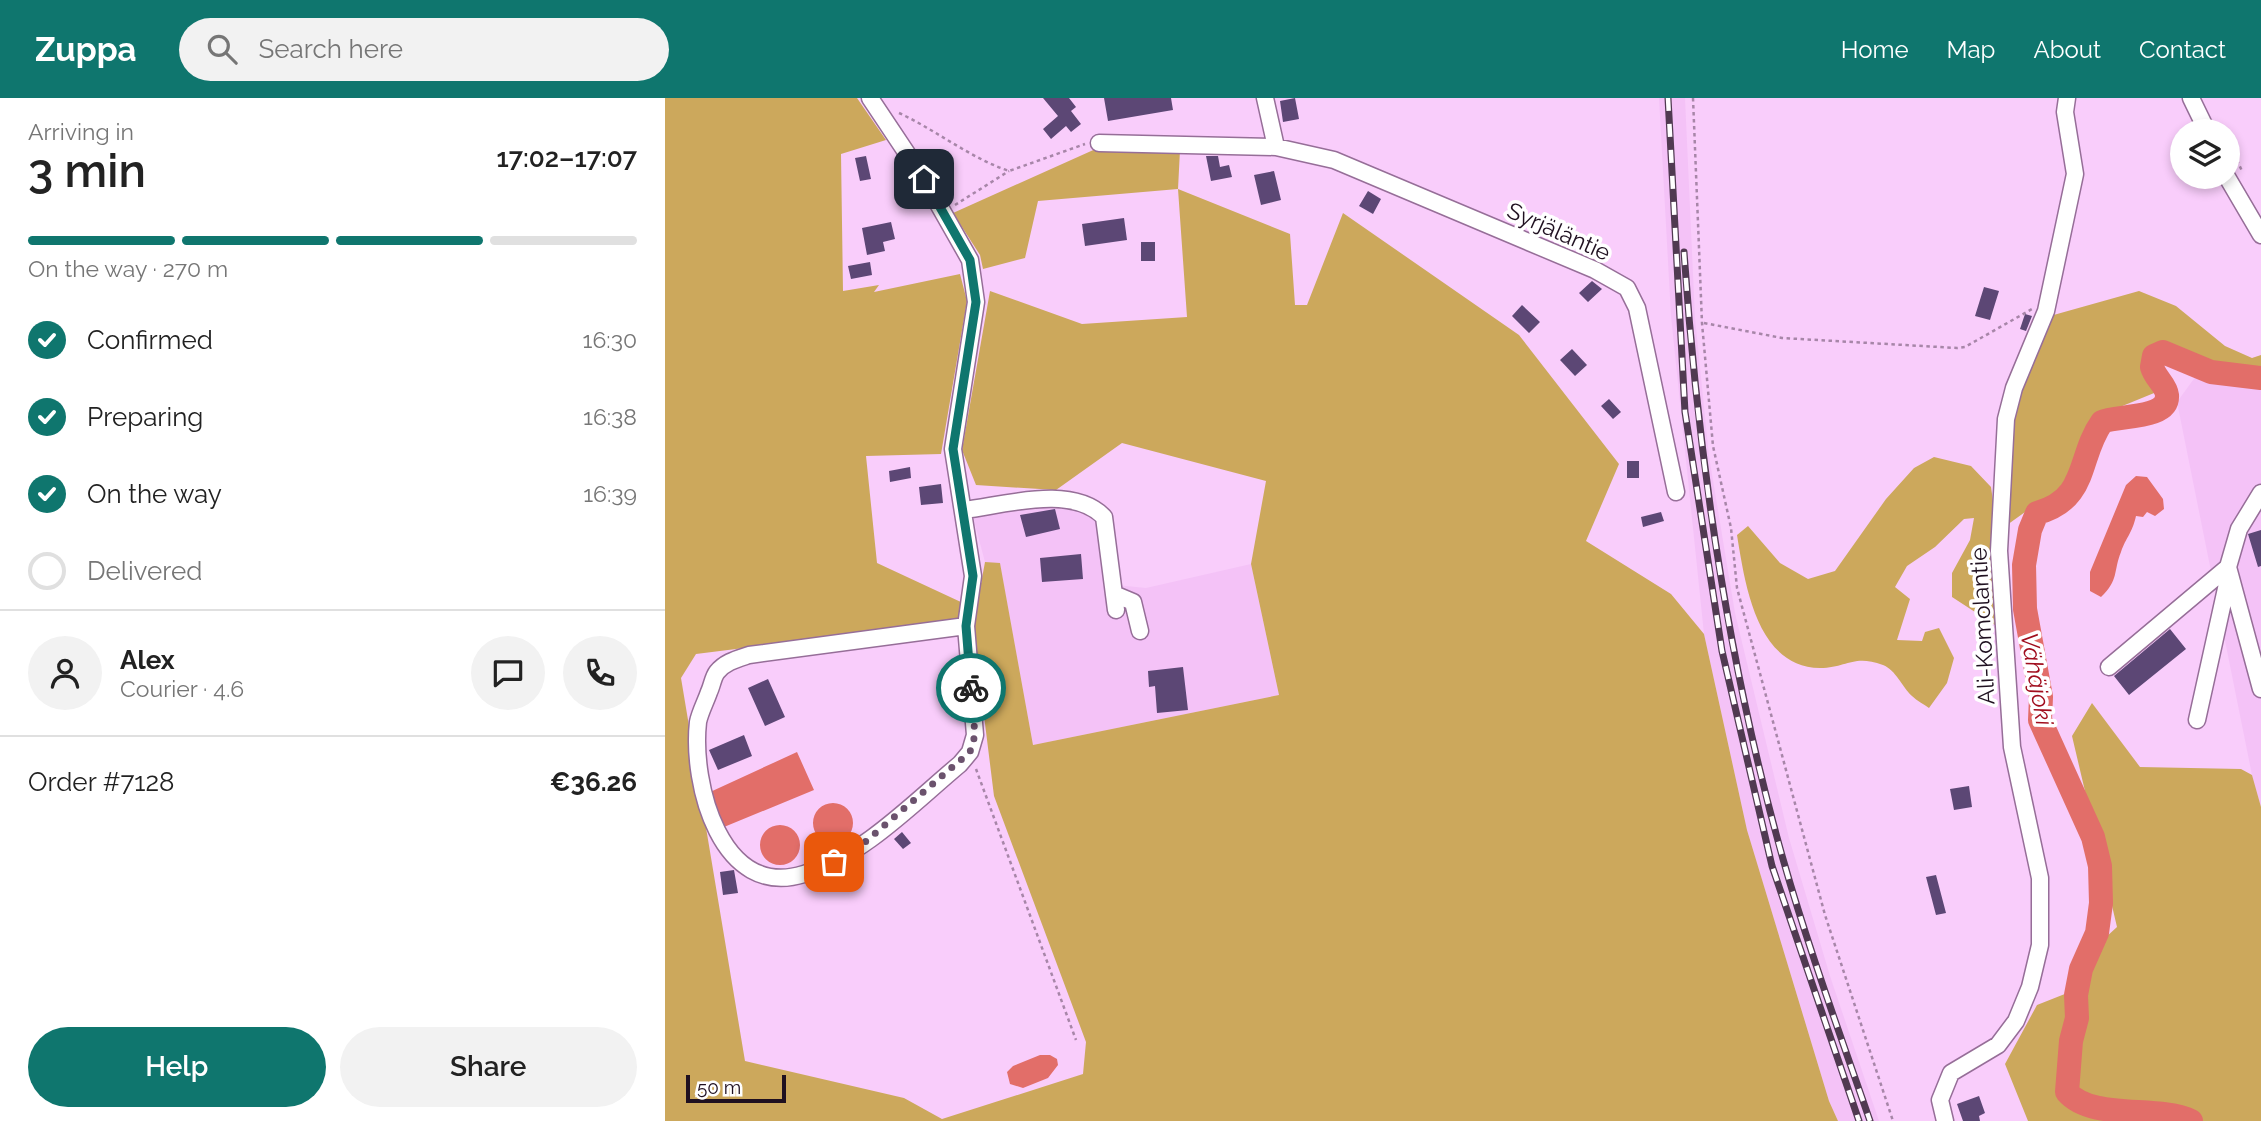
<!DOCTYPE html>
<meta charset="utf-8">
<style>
:root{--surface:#fff;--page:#f2f2f2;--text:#222;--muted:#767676;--line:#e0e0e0;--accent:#0f766e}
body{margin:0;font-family:Raleway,sans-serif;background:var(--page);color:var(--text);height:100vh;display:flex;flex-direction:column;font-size:26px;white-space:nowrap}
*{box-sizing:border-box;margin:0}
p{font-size:23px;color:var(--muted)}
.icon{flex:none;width:38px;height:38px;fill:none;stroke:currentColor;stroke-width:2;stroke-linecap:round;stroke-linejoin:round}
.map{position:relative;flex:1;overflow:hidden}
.sheet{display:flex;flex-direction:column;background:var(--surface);width:665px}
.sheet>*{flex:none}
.tools{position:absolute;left:1505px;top:21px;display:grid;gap:14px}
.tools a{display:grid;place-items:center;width:70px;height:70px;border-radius:50%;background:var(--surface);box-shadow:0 4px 10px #0003;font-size:35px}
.scale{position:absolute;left:21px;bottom:18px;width:100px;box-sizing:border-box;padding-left:7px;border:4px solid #1f1020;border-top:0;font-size:19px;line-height:24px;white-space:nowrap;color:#1f1020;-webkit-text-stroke:5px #fff;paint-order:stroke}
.pin{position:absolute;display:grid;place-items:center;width:60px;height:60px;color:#fff;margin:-30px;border-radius:14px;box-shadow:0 4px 10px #0006}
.courier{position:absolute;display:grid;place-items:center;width:70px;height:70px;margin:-35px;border:5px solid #0f766e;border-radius:50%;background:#fff;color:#222;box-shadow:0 2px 9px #0007}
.headline em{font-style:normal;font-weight:600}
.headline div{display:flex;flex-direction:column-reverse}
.headline{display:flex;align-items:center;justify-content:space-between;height:119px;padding:0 28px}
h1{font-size:46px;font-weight:600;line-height:52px}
.bar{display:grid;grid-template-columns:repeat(4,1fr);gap:10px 7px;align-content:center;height:84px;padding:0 28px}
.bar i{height:9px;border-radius:5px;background:var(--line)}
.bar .active{background:var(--accent)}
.bar p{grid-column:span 4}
.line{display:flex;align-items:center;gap:18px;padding:0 28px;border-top:2px solid var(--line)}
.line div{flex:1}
.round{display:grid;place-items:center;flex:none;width:74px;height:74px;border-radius:37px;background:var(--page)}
ol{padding:0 28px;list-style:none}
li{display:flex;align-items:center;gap:21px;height:77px}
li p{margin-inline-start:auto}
li .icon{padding:7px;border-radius:50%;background:var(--accent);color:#fff;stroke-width:4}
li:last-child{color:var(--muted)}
li i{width:38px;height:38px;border:4px solid var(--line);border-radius:50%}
.primary-button{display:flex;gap:14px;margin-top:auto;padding:14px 28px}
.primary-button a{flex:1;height:80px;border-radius:42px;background:var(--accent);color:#fff;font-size:28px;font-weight:600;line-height:80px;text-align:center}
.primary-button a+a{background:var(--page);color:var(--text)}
header{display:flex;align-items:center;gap:42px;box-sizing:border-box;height:98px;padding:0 35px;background:var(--accent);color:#fff}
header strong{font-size:33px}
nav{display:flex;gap:38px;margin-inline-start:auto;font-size:24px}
.search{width:490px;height:63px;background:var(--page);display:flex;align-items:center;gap:18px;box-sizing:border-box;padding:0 24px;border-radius:38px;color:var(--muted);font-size:26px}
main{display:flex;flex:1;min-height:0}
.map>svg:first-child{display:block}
.built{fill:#f4c2f7}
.green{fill:#cca85c}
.water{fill:#e26e69}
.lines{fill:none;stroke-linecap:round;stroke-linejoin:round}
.river{stroke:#e26e69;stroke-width:24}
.building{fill:#5c4775}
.minor-casing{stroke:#966e98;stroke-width:19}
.path{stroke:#a786a8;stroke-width:2.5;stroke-dasharray:3.5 3.5;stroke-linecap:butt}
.minor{stroke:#fff;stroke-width:16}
.rail-casing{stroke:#503a51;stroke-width:7}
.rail{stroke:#fff;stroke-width:4.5;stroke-dasharray:13;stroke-linecap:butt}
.done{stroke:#6b526d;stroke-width:7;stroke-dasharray:0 12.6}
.route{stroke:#0f766e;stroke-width:9}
.labels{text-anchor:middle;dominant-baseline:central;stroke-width:7;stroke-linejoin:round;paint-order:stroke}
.street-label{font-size:23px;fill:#1f1020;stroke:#fff}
.water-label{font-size:24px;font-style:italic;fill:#a00d1d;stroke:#fff}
</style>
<header>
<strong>Zuppa</strong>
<div class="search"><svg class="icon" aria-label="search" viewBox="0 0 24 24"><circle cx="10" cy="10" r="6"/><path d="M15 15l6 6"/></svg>Search here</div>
<nav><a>Home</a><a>Map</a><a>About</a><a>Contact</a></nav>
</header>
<main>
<section class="sheet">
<div class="headline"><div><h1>3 min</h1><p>Arriving in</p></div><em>17:02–17:07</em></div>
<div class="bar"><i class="active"></i><i class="active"></i><i class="active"></i><i></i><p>On the way · 270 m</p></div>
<ol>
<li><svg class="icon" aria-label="check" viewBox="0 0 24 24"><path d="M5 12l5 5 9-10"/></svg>Confirmed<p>16:30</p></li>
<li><svg class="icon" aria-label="check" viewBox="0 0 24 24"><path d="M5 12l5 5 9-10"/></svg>Preparing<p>16:38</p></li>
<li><svg class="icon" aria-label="check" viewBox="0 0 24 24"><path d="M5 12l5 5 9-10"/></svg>On the way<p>16:39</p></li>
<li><i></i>Delivered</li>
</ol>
<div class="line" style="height:126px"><a class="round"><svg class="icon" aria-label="person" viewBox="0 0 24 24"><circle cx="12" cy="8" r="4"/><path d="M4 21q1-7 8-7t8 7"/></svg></a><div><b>Alex</b><p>Courier · 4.6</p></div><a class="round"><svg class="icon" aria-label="chat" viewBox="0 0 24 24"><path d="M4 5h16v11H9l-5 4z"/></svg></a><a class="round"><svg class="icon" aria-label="phone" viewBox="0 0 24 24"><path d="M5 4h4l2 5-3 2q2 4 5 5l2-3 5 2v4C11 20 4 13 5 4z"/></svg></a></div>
<div class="line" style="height:91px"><div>Order #7128</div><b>€36.26</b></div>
<div class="primary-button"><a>Help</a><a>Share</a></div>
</section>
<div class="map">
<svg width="1596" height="1023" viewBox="0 0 1596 1023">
<rect width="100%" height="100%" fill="#f9cdfb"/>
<!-- built -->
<path class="built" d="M994,0H1020L1030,220L1044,358L1070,515L1124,740L1165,878L1214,1023H1173L1164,1003L1082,732L1039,536L1006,218Z
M1531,278L1596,286V709L1587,677L1512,304Z
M387,405L409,407L435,420L441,486L481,490L586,466L614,597L368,647L335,466L320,464L308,419Z"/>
<!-- green -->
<path class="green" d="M0,0H192L221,42L176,56L178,193L214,187L209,194L295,176L302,203L276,356L201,358L212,465L298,505L294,523L31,556L16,580L80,963L239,1000L277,1021L418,976L421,944L329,698L308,529L320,464L335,465L368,647L614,597L586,466L601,383L457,345L391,392L311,387L297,352L325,193L417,226L522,219L513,91L373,103L360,160L318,171L315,157L288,115L435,49L515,52L513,91L625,136L630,207H642L678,115L854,237L954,366L921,443L1006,496L1039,536L1082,732L1164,1003L1173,1023H0Z
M1474,193L1511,208L1560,248L1587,260L1596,257V268L1591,271L1554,266L1494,250L1482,261L1494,293L1433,318L1393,395L1374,404L1342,427L1349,319L1354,292L1385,218Z
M1269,359L1306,368L1326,389L1331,424L1330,527L1287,499V475L1305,442L1309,420L1299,421L1270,449L1242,468L1230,489L1245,501L1232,542L1257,543L1260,534L1274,530L1289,560L1282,585L1264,610C1259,606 1252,603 1247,598C1237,589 1231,572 1218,567C1188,556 1182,570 1155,570C1091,569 1080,485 1072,437L1083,428L1115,465L1143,481L1170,473L1221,401L1249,370Z
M1427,605L1475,669L1576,671L1587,677L1596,709V1023H1363L1340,966L1372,907L1420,888L1428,851L1452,829L1407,638Z"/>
<!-- water -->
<path class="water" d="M1471,378L1482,379L1498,401L1499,411L1490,418L1482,414L1478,419L1471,418C1467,436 1461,439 1456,454C1448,474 1454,482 1436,499L1425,493V474L1461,387Z
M132,654L149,692L59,729L43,695Z
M148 725a20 20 0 1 1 40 0a20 20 0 1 1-40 0Z
M95 747a20 20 0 1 1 40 0a20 20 0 1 1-40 0Z
M375,957H385L392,961L393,967L383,980L358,990L345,986L342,974L348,968Z"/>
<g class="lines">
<!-- river -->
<path class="river" d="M1526,1023C1493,1007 1427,1023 1402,994L1406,943L1412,920L1411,897L1416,871L1432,835L1436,805L1435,768L1428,739L1375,622L1376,599L1360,511L1359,467L1365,432L1372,415C1424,401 1412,359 1437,324C1451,317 1504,322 1502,297C1501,287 1490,280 1487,269L1489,258L1498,254L1546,274L1596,280"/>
</g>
<!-- building -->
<path class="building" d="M378,0H404L411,9L406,13L416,26L406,34L401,28L386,41L378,31L393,18Z
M439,0H506L508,12L443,23Z
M630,0L634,21L618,24L615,3Z
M201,58L206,81L195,83L190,60Z
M541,58H553L555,69L564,67L567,79L546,83Z
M609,73L616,102L596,107L589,77Z
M703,93L716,101L708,116L694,108Z
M459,120L462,142L420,148L417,126Z
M226,124L230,141L218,144L220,153L202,157L197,130Z
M476,144H490V163H476Z
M205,164L207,177L186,181L183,168Z
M927,183L937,191L923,204L914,195Z
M1319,189L1334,193L1325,222L1310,218Z
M857,207L875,224L864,235L847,218Z
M1360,216L1367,218L1361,233L1355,231Z
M907,251L922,267L910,278L895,262Z
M944,301L956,314L948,321L936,308Z
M962,363H974V380H962Z
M245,369L246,380L225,384L224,373Z
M276,386L278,405L256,407L254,389Z
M390,411L395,431L361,439L355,417Z
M996,414L999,423L978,429L976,419Z
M1596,432V468L1593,469L1583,436Z
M416,456L418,481L377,484L375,460Z
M1505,531L1521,551L1464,597L1449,578Z
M518,569L523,612L492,615L490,588L484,589L483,573Z
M103,581L120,619L100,628L83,590Z
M79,637L87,658L53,672L44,652Z
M1304,688L1307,709L1289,712L1285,691Z
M237,734L246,745L238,751L229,741Z
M69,772L73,795L58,797L55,774Z
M1271,777L1281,815L1271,817L1261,779Z
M1314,998L1320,1015L1314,1018L1315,1023H1298L1292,1006Z"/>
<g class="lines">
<defs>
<path id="minor" d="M205,0L259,81L305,162L311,204L288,351L308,478L301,528L310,637L305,654L295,666C247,706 199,757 139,776C56,802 26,686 33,624C35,614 41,603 44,594C47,588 48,579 52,574C60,564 72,561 84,557L301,528
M600,0L611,49
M1526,0L1542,33
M434,45L611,49L669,62L930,172L962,190L972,210L1011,394
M1562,79L1596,137
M1596,395L1574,431L1563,469L1596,591
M299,412C340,407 407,386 439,419L451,512
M449,496L468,504L475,533
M1444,569L1563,469
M1532,622L1564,477
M1280,1023L1275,1002L1286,975L1333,947L1351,923L1365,889L1375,847V780L1347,649L1334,453L1341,321L1349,290L1381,213L1410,76L1400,14L1402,0"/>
</defs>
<!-- minor casing -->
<use href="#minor" class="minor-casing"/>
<!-- path -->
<path class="path" d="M1028,0L1037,225L1048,348L1066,430L1072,490L1160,817L1228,1023
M234,15C271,32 305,60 344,73L420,46
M1563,43L1577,73
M290,107L344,73
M1039,225L1117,240L1292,250L1300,249L1367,211
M311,671L411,942"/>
<!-- minor -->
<use href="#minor" class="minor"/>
<defs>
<path id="rail" d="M1003,0L1020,314L1057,553L1107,768L1194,1023
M1019,154C1033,359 1062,563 1118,761C1143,849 1175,936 1205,1023"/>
</defs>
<!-- rail casing -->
<use href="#rail" class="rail-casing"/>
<!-- rail -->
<use href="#rail" class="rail"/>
</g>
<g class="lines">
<!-- done -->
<path class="done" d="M169,764L200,744L305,654L310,637L306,590"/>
<!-- route -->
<path class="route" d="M259,81L305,162L311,204L288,351L308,478L301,528L306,590"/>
</g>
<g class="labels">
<!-- street labels -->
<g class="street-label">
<text transform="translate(894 133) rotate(24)">Syrjäläntie</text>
<text transform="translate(1317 528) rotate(-93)">Ali-Komolantie</text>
</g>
<!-- water labels -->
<g class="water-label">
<text transform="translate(1372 581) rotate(80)">Vähäjoki</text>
</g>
</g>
</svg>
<div class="tools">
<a><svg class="icon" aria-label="layers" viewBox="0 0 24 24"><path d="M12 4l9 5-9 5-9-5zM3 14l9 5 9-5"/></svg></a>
</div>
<div class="scale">50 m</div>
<div class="pin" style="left:169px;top:764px;background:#ea580c"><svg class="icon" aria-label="bag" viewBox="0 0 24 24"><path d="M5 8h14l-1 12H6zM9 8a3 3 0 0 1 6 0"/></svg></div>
<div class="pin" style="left:259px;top:81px;background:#1f2937"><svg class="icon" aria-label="home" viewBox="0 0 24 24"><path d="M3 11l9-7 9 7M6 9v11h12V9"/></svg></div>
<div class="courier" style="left:306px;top:590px"><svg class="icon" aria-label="bike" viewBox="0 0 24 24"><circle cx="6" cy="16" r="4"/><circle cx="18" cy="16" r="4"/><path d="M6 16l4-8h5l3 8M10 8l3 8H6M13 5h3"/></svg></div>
</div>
</main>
